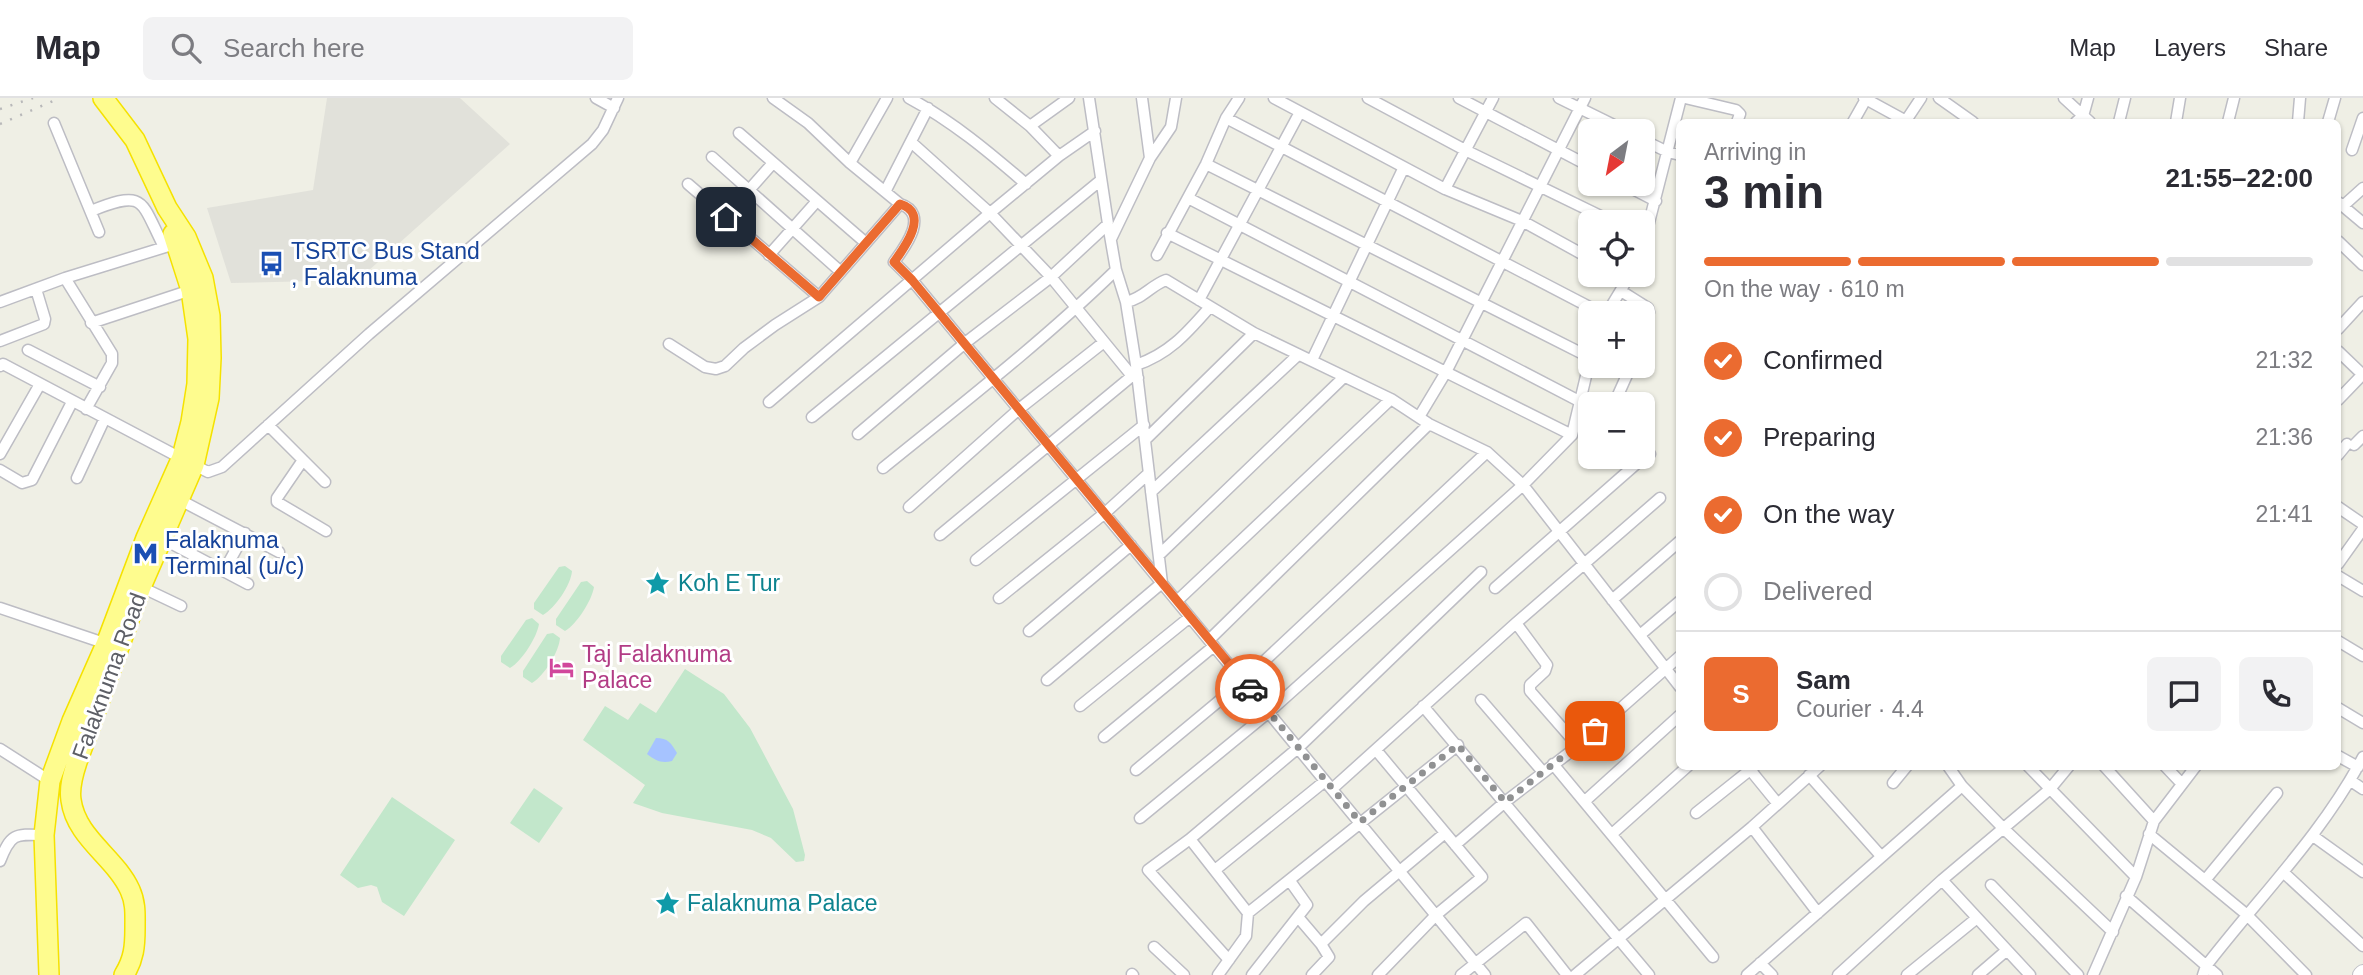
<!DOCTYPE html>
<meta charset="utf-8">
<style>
:root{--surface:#fff;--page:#f2f2f3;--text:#2b2b33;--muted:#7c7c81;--line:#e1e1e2;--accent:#eb6b30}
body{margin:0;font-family:Arial,sans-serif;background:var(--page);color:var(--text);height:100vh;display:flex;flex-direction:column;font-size:26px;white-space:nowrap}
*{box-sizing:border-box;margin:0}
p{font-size:23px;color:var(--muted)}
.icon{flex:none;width:38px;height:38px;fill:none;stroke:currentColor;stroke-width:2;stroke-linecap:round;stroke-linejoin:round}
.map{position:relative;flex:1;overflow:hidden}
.sheet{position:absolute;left:1676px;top:21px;width:665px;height:651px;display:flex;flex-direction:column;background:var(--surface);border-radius:10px;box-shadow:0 2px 5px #0004}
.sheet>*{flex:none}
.needle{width:46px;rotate:212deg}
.controls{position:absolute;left:1578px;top:21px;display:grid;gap:14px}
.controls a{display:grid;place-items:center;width:77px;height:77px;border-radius:10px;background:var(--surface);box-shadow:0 2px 5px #0004;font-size:35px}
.pin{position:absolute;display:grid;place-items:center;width:60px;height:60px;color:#fff;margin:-30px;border-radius:14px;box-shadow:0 4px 10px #0006}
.courier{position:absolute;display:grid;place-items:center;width:70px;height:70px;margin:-35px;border:5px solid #eb6b30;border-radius:50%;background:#fff;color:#222;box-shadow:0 2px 9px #0007}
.overview em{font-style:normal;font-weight:800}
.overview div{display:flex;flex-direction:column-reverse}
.overview{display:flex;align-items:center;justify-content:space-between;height:119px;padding:0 28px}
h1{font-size:46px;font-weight:800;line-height:52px}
.bar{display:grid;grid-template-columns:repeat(4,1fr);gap:10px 7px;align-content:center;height:84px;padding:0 28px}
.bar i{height:9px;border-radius:5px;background:var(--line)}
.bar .active{background:var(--accent)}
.bar p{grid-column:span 4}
.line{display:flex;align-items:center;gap:18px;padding:0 28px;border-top:2px solid var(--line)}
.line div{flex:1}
.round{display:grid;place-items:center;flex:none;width:74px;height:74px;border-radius:10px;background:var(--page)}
ol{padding:0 28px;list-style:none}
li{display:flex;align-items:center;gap:21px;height:77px}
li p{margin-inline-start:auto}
li .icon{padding:7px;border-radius:50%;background:var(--accent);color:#fff;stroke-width:4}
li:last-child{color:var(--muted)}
li i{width:38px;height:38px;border:4px solid var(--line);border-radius:50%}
header{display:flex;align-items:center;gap:42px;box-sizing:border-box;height:98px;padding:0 35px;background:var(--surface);border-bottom:2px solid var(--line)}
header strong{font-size:33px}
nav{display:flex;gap:38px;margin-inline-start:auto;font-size:24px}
.search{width:490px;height:63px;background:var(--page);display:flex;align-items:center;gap:18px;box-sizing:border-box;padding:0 24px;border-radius:10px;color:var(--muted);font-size:26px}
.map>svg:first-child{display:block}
.industrial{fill:#e1e1da}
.green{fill:#c2e7cb}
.water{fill:#a6c3ff}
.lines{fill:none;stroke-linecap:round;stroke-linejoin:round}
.street-casing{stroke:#bdbdc4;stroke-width:13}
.secondary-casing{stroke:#bebfc6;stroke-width:18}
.highway-casing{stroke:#f5e200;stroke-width:22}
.street{stroke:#fff;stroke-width:10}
.secondary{stroke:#fff;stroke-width:16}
.highway{stroke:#fefc8e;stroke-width:19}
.rail{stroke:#b8b8b9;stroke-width:2.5;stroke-dasharray:2 9;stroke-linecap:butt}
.done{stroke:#909192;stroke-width:7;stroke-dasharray:0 12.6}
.route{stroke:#eb6b30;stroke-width:9}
.labels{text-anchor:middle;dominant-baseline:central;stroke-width:6;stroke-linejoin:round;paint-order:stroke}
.transit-label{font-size:23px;fill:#164399;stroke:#fff;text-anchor:start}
.culture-label{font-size:23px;fill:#0d838f;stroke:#fff;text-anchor:start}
.hotel-label{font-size:23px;fill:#b23c85;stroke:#fff;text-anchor:start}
.street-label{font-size:23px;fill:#5d5f66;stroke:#fff}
</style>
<header>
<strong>Map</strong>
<div class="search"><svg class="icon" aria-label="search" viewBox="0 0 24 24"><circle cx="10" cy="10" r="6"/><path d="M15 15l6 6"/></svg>Search here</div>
<nav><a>Map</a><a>Layers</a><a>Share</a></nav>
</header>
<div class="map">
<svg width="2363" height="877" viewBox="0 0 2363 877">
<rect width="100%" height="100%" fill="#efefe5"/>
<!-- industrial -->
<path class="industrial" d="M327,0H460L510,46L358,182L231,185L207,110L313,92Z"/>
<!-- green -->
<path class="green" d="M565,468L572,473C571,487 555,510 543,517L534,511V505L559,469Z
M587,483L594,489C592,502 577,526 565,533L556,527V521L581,484Z
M532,520L539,526C537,539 522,563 510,570L501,564V558L526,522Z
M553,535L560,540C559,554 544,578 532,585L523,579V573L547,536Z
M685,571L724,596L750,630L793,711L805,757L804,763L796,764L771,740L752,732L662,715L633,705L645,687L583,642L605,608L628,622L640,605L656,615Z
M534,690L563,710L539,745L510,725Z
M392,699L455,742L404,818L382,804L377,789L371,787L358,790L340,777Z"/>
<!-- water -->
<path class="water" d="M656,640C668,640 671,645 677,655L672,663C661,666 655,662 647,656Z"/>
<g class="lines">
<defs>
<path id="street" d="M596,0L614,10
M773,0L808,25L850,65L900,106C930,116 905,149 894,164L912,182L1485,877
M909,0C952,23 989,54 1026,86
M995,0L1030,28L1059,58
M1274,0L1445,91L1522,123L1591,161
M1368,0L1465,52L1613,124
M1459,0L1591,69
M1559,0L1626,33
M1685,0L1736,12L1740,16L1737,24
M1864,0L1906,23
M1939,0L1973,24
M2064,0L2090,24
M1226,20L1601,215
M1853,24L1866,1
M1905,24L1921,0
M2076,24L2083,18L2088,0
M2119,24L2125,0
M2176,24L2180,0
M2228,24L2234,0
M2298,24L2300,0
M2328,24L2335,0
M54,25L99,134
M1030,28L1069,0
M739,35L866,145
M1643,42L1668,54L1680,57
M911,44L990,115L1051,179L1132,278
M2352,52L2363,20
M712,59L841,174
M1150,60L1171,29L1176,0
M850,65L887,0
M1206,66L1591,260
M688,86L819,199
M1623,86L1656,103
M1445,91L1493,0
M886,92L928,10
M1188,100L1579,303
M2338,104L2363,125
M2343,108L2363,90
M91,113C146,91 140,102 164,149
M725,119L773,65
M1167,135L1572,337
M1111,141L1150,60L1142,0
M2338,143L2363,167
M1643,148L1681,0
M769,157L817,103
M1157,157L1206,66L1226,20L1239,0
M65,180L112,256V265L86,311
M1621,193L1648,210L1649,214L1643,232
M1199,202L1300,14
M0,204L65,180L175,146
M1126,204C1144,200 1150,188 1166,182L1254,235L1391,301L1429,326L1487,354L1523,387L1680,589
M1607,215L1630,177
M91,225L191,192
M2338,231L2363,204
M0,243L44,226L45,221L36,191
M669,246L705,269L716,271L725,268L744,250L775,227L819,199L900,106
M28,252L100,289
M2338,253L2363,277
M1312,262L1404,69
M1136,267C1169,256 1187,235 1209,210
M0,268L3,266L194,367L208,374L222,369L369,236L592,46L603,32L618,0
M1611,268L1629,275
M2338,302L2363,276
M769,304L990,115L1059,58L1095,33
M1614,306L1631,268
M812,319L1101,82
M1419,319L1446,274L1585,0
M268,327L325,384
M858,336L965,245L1051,179L1108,126
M1145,342L1254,235
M2354,347L2363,338
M0,356L40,286
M2338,357L2347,346
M1617,359L1635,367
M303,362L277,400V404L326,433
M883,370C962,306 1043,243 1116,172
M0,372L22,385L32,382L72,304
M77,380L105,320
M1151,394L1298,257
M178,401L279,454
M909,409L1019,311L1104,244
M2338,409L2363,426
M940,437L1132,278L1138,280
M161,440L248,486
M1159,457L1344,279
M976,462L1144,327
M2338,466L2363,431
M224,473L245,435
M2338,478L2363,493
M141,489L181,508
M1495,490L1635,367L1650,356
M999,500L1105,415L1149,375
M1612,502L1680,443
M1177,503L1391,301
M0,510L110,547
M1516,525L1547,567L1545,573L1530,587V593L1578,648
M1029,533L1131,447
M1640,537L1680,503
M1209,542L1429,326
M2338,543L2363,558
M1047,582L1162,485L1136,267L1126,204L1116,172L1108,126L1089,0
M1481,602L1543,674
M1080,608L1190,519
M1423,608L1649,877
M2338,610L2363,625
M1104,639L1214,548
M0,651L50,683
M1376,652L1482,779L1436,817L1378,877
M2338,658L2358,669
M1553,666L1713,859
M1747,668L1778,706
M1948,668L1962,688L2004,731L2113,834
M2028,668L2136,779
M2104,668L2154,723
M2165,668L2182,686
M1136,672L1243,583L1487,354
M1809,677L1881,758
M2351,683L2363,691
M1893,685L1907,668
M1332,691L1516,525L1660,400
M1585,703L1680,617
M1696,715L1755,668
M1140,720L1269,614L1523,387L1572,337L1591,257
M1752,729L1818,815
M1612,736L1688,668
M2149,736L2246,816L2306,877
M2313,738L2363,774
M1190,741L1248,815
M1455,747L1505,704L1578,648L1680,558
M0,763C11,735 15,736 44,737
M1215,772L1325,683
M2283,774L2363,848
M2206,781L2277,695
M1942,782L2030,877
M1991,787L2078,877
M2126,798L2217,877
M1298,819L1321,846
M1154,849L1184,877
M1229,862L1148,772L1190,741L1298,650L1481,474
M1760,865L1772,877
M1132,876L1133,877
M1218,877L1246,838L1248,815L1458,647
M1252,877L1307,807L1290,783
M1312,877L1329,859L1321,846L1364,803L1445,735
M1461,877L1526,825L1567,877
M1575,877L1752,729L1820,668
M1747,877L1962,688
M1838,877L1942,782L2050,691L2069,668
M1907,877L1977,820
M1978,877L2007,852
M2093,877L2136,779L2154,723L2196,668
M2203,877L2206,868C2259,799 2322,737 2363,659"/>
<path id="secondary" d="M2361,877L2363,875"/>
<path id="highway" d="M103,0L135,42L167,110L186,139L203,180L210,218L211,260L209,300L194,367L141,489L77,664C73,676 69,689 71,702C76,740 115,759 130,792C136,805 135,817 135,830C135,848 134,861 124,877
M49,877L44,737L50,683L72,623L106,546L146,440L182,359L191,324L197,286L198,241L191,192L173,136"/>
</defs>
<!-- street casing -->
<use href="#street" class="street-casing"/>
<!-- secondary casing -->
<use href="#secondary" class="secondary-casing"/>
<!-- highway casing -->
<use href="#highway" class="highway-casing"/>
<!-- street -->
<use href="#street" class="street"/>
<!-- secondary -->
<use href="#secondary" class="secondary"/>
<!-- highway -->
<use href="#highway" class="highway"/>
<!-- rail -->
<path class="rail" d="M0,11L33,0
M0,26L60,0"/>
</g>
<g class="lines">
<!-- done -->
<path class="done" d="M1250,591L1360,724L1458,647L1505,704L1595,633"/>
<!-- route -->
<path class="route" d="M726,119L819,199L900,106C930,115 905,149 894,164L912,182L1250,591"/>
</g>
<!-- icons -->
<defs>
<symbol id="bus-bare" viewBox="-9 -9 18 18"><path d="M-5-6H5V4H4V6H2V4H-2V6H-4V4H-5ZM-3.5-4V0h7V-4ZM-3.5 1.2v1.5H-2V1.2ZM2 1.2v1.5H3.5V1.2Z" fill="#1a4fb4" stroke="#fff" stroke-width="2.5" paint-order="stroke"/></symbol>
<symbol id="metro-bare" viewBox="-9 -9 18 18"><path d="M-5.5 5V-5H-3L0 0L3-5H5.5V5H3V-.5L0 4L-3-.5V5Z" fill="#1a4fb4" stroke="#fff" stroke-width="2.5" paint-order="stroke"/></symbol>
<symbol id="sight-bare" viewBox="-9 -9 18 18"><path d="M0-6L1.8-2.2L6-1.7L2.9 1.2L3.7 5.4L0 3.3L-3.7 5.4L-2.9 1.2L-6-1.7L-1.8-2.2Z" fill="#0f9aa8" stroke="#fff" stroke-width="2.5" paint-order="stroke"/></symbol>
<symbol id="hotel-bare" viewBox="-9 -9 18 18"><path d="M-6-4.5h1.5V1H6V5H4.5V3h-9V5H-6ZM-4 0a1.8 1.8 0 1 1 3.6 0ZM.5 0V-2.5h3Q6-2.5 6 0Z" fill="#d1479c" stroke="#fff" stroke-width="2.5" paint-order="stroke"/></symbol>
</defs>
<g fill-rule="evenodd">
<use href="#bus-bare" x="254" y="148" width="35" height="35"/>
<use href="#metro-bare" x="128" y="438" width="35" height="35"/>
<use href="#sight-bare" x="640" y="468" width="35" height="35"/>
<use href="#hotel-bare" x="544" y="552" width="35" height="35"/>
<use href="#sight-bare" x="650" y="788" width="35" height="35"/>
</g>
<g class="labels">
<!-- transit labels -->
<g class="transit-label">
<text x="291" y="153">TSRTC Bus Stand<tspan x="291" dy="26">, Falaknuma</tspan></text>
<text x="165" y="442">Falaknuma<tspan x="165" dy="26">Terminal (u/c)</tspan></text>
</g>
<!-- culture labels -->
<g class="culture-label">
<text x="678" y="485">Koh E Tur</text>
<text x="687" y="805">Falaknuma Palace</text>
</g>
<!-- hotel labels -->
<g class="hotel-label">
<text x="582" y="556">Taj Falaknuma<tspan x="582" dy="26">Palace</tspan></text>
</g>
<!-- street labels -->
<g class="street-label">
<text transform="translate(109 578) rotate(-70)">Falaknuma Road</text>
</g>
</g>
</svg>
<div class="controls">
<a><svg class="needle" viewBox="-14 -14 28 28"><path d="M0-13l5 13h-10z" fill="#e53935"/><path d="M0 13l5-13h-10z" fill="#7c7c81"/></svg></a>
<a><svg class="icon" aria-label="locate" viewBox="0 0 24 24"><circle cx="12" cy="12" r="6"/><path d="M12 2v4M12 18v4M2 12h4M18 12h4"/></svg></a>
<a>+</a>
<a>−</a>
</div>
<div class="pin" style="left:1595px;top:633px;background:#ea580c"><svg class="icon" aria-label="bag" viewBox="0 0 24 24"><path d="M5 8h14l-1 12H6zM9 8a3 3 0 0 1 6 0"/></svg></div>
<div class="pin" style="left:726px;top:119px;background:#1f2937"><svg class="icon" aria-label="home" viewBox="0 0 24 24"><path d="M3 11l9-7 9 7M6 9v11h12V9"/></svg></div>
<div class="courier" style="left:1250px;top:591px"><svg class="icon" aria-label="car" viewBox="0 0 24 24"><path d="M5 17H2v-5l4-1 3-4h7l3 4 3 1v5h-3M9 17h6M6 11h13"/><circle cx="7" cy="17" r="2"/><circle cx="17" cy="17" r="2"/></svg></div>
<section class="sheet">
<div class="overview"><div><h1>3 min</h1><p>Arriving in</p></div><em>21:55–22:00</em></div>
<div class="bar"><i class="active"></i><i class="active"></i><i class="active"></i><i></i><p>On the way · 610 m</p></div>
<ol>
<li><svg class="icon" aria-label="check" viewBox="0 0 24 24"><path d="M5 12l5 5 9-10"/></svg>Confirmed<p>21:32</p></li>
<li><svg class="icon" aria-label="check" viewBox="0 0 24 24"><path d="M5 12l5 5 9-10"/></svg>Preparing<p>21:36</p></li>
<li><svg class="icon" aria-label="check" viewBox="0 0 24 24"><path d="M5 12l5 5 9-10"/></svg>On the way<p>21:41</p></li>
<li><i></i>Delivered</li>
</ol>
<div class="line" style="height:126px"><b class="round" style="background:var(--accent);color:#fff">S</b><div><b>Sam</b><p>Courier · 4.4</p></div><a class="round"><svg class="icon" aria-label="chat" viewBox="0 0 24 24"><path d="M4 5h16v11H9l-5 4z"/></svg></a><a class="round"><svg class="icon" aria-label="phone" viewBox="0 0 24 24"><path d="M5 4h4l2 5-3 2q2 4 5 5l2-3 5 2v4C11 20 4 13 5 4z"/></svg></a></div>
</section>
</div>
